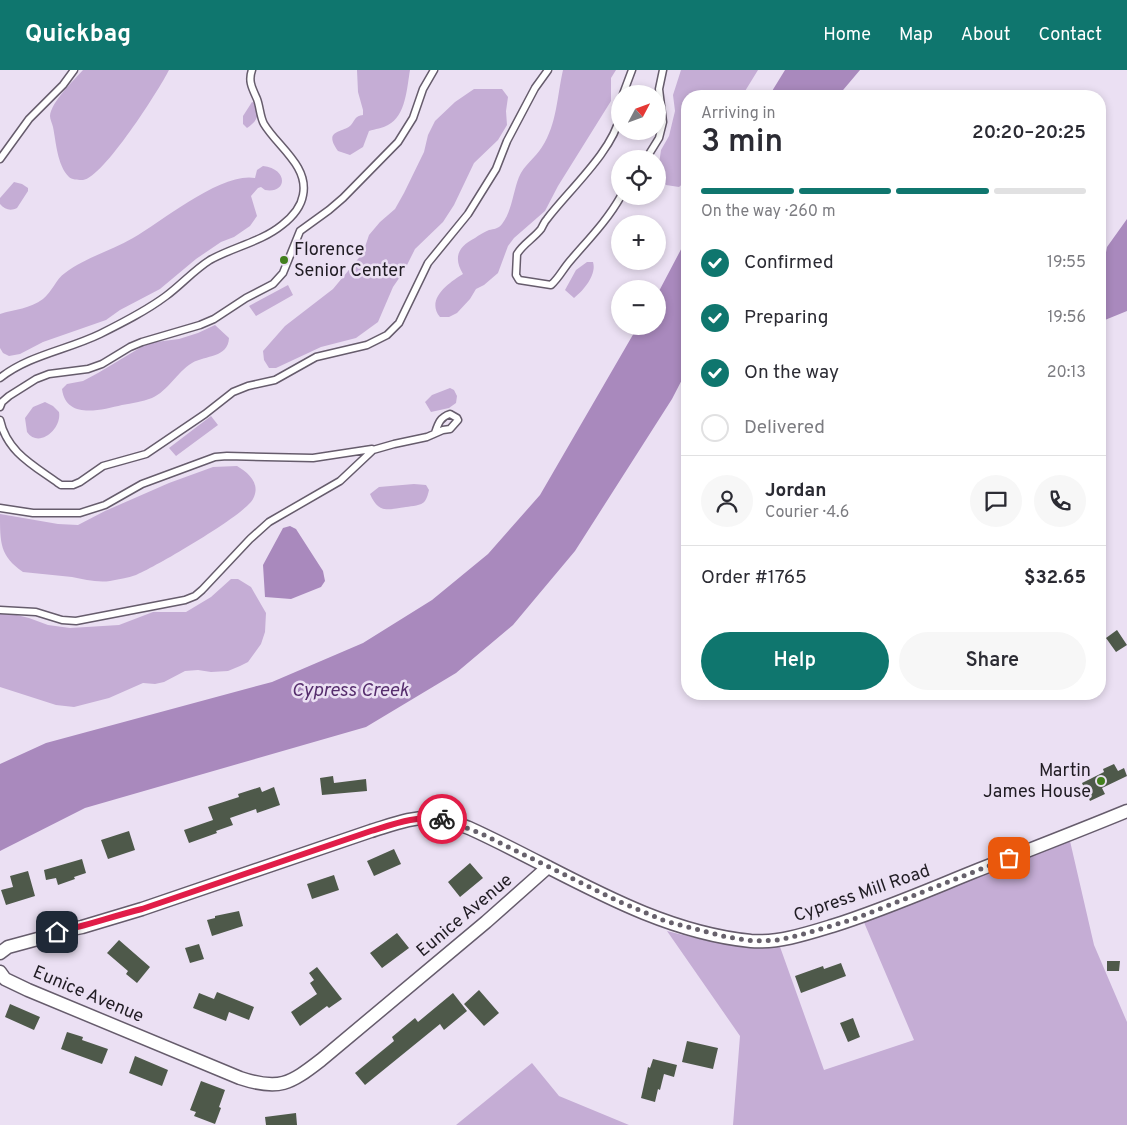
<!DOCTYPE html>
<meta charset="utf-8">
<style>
:root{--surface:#fff;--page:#f7f7f7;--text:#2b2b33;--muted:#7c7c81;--line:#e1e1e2;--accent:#0f766e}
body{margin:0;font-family:Overpass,sans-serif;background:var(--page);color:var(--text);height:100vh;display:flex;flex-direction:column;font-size:19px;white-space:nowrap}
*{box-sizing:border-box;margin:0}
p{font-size:16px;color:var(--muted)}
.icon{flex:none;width:28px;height:28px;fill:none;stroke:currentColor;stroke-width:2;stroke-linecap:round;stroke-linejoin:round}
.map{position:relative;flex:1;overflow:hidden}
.side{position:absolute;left:681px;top:20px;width:425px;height:610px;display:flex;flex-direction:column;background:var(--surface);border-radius:20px;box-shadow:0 2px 8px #0003}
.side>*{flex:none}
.needle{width:32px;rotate:49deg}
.fabs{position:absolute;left:611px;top:15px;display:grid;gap:10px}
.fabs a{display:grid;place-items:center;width:55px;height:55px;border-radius:50%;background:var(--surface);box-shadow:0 2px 8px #0003;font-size:25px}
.pin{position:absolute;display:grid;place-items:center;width:42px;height:42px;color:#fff;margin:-21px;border-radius:10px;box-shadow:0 2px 8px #0006}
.courier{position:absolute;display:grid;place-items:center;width:50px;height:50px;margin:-25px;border:4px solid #e11d48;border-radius:50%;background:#fff;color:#222;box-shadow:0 1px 6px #0007}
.head em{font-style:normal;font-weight:600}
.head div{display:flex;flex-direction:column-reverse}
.head{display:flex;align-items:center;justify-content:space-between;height:85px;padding:0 20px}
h1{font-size:32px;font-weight:600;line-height:38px}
.bar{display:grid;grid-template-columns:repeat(4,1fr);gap:8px 5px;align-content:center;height:60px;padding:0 20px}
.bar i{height:6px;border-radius:4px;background:var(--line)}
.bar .selected{background:var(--accent)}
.bar p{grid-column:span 4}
.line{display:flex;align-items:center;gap:12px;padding:0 20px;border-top:1px solid var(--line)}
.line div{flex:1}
.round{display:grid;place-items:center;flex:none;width:52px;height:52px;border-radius:26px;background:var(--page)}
ol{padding:0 20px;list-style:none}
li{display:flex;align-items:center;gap:15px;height:55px}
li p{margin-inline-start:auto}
li .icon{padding:5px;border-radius:50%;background:var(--accent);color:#fff;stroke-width:4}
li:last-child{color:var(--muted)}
li i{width:28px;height:28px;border:2px solid var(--line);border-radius:50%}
.action{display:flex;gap:10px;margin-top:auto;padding:10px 20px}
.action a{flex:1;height:58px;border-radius:30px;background:var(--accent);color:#fff;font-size:20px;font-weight:600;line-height:58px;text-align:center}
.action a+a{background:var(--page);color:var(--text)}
header{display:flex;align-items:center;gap:30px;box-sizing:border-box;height:70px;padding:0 25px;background:var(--accent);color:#fff}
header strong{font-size:24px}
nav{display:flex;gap:28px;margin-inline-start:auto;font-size:18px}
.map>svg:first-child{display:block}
.green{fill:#c5add5}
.water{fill:#a989bd}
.building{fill:#4e594a}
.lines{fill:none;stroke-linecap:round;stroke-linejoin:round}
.lane-casing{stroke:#665c6c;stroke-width:9}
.street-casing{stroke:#665c6c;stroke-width:15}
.lane{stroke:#fff;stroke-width:6}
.street{stroke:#fff;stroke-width:12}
.done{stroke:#67616c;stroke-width:5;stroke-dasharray:0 9}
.route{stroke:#e11d48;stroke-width:6}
.poi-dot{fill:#427f1d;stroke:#ebe0f3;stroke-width:2}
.labels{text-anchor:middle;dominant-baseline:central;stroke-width:5;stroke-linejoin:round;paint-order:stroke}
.poi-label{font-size:18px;fill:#201c23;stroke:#ebe0f3;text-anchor:start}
.street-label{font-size:18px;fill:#201c23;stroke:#ebe0f3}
.water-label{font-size:19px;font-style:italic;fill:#562d6d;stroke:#ebe0f3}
</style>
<header>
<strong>Quickbag</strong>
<nav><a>Home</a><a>Map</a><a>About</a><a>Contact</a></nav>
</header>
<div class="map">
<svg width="1127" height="1055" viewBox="0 0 1127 1055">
<rect width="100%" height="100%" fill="#ebe0f3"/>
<!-- green -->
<path class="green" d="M83,0H169C159,20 103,108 83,110C80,110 72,110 69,107C57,95 56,71 53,57C52,53 50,49 50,46C51,32 74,10 83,0Z
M357,0H410C407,17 406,46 388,55C383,58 375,59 369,61L363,77L350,85L338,81C322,59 344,63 351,55C355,50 355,46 363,45V40L358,22Z
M563,0H616L611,8V31L558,116L545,141L514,168L508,176L498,203L484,215L476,219L470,229L457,243L449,247H440C425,229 450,212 463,204C453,187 458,177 475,168C479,165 484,162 489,160C494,159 498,159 502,154C512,141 513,122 519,107C524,95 535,88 542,77C557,54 557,26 563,0Z
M681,0H758L742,26H688L687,110L679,117L666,115L660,106L659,94L661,80L669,66L675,41L673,25Z
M474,19H502L508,27L506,41L507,55L498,70L474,93L454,135L443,152L415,179L404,201L393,217L378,252L356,268L321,277L276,298H269L264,290L263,281L285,256L333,219L363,183L369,165L380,152L395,139L404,123L424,82L428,65L435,51L455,32Z
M252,32L257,34C260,46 256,52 247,58L243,54V46Z
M263,96C289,99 287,124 265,120L261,117L258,118L251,126L257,146L250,156L234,167L221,172L196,189L160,219L120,240L106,250L43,272L20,284L9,286L3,283L0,278V244C15,239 30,239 43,229C52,222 56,209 65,203C86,187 111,181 133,168C163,151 221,102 255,108L257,100Z
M14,112L22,114L28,118V121L17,138C11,141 5,140 0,134V128Z
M587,192H593C597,205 583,221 574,228L565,220L576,200Z
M288,215L293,225L256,246L249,236Z
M215,255L229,268C228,288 206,285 192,293C177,302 168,321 152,328C142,332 132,333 122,335C101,340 66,350 62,319L67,314L83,311L98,303L148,273L179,269L198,263Z
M450,318L454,320L457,326L456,333L449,338L431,342L425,332L432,325Z
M45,332L53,336L59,342C62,359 39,379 27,362L25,348L33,337Z
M211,346L218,355L176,386L169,378Z
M237,396C249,403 261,414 253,429C245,445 155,497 136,505C128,508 118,509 110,511C97,513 84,509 72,507C56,505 39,504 23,502C0,486 0,473 0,444L58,454L78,455L105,441L169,413L213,397Z
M414,414L426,415L429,420C428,424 427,428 425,431C421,436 412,436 406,437C389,439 379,445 370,424L379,417Z
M231,509H238L251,517L266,543L265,562L261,574L248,592L240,596L228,601L211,602L198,600L185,601L164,612L155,614L143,613L109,628L74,637L56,635L0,617V541L29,548L48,555L70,558L119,555L153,542H186L211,527Z
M1070,771L1094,875L1127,952V1055H733L740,966L667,861C704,870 741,881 779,874L824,1000L914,970L863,850Z
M532,993L559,1026L629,1055H456Z"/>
<!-- water -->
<path class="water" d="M785,0H860L838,26H769Z
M1127,149V241L1100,252V214L1107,177Z
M687,168V300L672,329L575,481L513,555L456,603L366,657L85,738L0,781V694L46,673L272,612L363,573L432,530L488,484L540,425L638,256H658V223Z
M290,456L296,459L323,501L325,511L321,517L291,529L265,527L263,495L283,458Z"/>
<!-- building -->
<path class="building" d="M1117,560L1127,575L1116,582L1106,568Z
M1114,694L1118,701L1124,698L1127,706L1102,718L1105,724L1090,731L1082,713L1104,702L1103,699Z
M333,706L334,713L366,709L367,721L322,725L320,708Z
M260,717L262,722L274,717L280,735L257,743L256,739L230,748L233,755L216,761L217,763L189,773L184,760L213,750L208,737L239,727L238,724Z
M129,761L135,780L108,789L101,770Z
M394,779L401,794L374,806L367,791Z
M82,789L86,803L74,807L75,809L58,815L56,808L46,810L44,800Z
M470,793L483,808L460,827L448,812Z
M28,801L35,826L6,835L1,820L13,817L10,806Z
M334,805L339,820L312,829L307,814Z
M239,841L243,856L212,866L207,850L215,848V846Z
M397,863L409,878L382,898L370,883Z
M119,870L150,897L137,913L126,904L128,901L107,883Z
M199,874L204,889L190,893L185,878Z
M1107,891H1120L1119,901H1107Z
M841,893L846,906L801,923L795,906L823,896L824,899Z
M317,897L342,929L329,938L327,936L300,956L291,942L317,924L310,913L314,910L309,903Z
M479,920L499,943L484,956L464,934Z
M217,922L254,937L249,950L229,942L226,951L193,938L199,923L214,929Z
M453,923L467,941L444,960L440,954L365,1015L355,1003L394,971L392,967L415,948L418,952Z
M10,934L40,947L34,960L5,947Z
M853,948L860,967L848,972L840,953Z
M67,962L83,967L82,970L108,979L102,994L61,979Z
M687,971L718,978L713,999L682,992Z
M135,986L168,1000L162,1016L129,1003Z
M653,989L677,995L674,1007L664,1004L660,1020L658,1019L655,1032L641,1028L648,997L650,998Z
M201,1011L225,1020L219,1037L221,1038L215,1054L194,1046L196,1042L190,1040Z
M296,1043L297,1055H266L265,1047Z"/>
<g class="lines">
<defs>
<path id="lane" d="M623,24L632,0
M620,46C613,81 568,121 547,149C544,152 543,156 541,159C534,168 523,174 517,184L516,205L519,210L551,215C559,208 563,199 570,191C588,170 607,151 621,126
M0,89L29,49L63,15L74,0
M646,89L659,68L663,52L659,19L663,0
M0,308C29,285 67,280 100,264C122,253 146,241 166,226C181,215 194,200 210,190C233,177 261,172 282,155C291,148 301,137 303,125C309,96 277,76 264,54C260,47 260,37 257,29C252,18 248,11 252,0
M0,337L2,332L9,326L36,309L49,304L88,299L102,294L130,277L142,272L200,255L214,249L246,228L273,214L283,203L300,161L329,140L343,128L398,72L413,48L423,19L434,0
M0,350C7,382 33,395 58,413L61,415H73L80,412L103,396L146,384L205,344L233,322L248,316L275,310L316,287L367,275L387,265L399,253L428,193L468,144L496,99L507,71L535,18L548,0
M0,438L33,443H80L105,435L142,414L215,387L227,386L313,388L372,379
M0,540L36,542L62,550L76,551L185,530L195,526L202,520L250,469L269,452L340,411L373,380L394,374L427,367L443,360L450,359L458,350L457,348L450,344C440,347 438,354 435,363"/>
<path id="street" d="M0,883L8,877L45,867L57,862L82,857L142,839L371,761C391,755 413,746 434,748C446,749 458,754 469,758C560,799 649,861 751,871C778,873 806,864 832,856C880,841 926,821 973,802C1024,782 1076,762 1127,741
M0,902L5,909L28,920L240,1008C279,1021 290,1014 321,990L486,852L548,797"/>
</defs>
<!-- lane casing -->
<use href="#lane" class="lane-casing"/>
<!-- street casing -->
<use href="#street" class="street-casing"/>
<!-- lane -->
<use href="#lane" class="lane"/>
<!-- street -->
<use href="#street" class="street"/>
</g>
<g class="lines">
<!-- done -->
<path class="done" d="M442,749L480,763L618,831L665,851L727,867L753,871L779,870L804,864L854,849L1009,788"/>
<!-- route -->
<path class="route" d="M57,862C86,856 113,846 142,839L371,761C394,754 418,745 442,749"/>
</g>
<!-- markers -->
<g class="poi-dot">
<circle cx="284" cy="190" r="5"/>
<circle cx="1101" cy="711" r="5"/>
</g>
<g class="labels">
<!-- poi labels -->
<g class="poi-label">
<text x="294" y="180">Florence<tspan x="294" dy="21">Senior Center</tspan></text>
<text x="1091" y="701" text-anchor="end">Martin<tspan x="1091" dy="21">James House</tspan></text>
</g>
<!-- street labels -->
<g class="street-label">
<text transform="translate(862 824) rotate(-19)">Cypress Mill Road</text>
<text transform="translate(465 846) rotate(-40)">Eunice Avenue</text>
<text transform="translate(88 925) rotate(23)">Eunice Avenue</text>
</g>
<!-- water labels -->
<g class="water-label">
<text x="350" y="621">Cypress Creek</text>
</g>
</g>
</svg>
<div class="fabs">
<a><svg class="needle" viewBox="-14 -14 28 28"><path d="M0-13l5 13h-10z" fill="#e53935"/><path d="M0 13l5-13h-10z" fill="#7c7c81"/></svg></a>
<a><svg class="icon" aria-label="locate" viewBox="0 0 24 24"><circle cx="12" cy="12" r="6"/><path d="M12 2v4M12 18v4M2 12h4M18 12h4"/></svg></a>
<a>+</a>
<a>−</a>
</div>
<div class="pin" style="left:1009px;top:788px;background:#ea580c"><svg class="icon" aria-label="bag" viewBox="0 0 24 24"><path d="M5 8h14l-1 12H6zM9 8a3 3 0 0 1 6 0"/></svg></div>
<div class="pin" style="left:57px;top:862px;background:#1f2937"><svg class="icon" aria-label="home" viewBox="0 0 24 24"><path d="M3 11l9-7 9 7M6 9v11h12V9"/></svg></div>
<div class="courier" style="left:442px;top:749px"><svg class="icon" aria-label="bike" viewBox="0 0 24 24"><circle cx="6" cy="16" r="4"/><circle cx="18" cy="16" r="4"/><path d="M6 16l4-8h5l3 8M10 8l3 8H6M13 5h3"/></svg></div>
<section class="side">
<div class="head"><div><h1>3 min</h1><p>Arriving in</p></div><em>20:20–20:25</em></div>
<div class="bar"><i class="selected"></i><i class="selected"></i><i class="selected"></i><i></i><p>On the way · 260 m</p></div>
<ol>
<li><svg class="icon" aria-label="check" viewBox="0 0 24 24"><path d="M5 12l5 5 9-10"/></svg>Confirmed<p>19:55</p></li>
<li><svg class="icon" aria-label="check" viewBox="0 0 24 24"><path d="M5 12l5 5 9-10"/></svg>Preparing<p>19:56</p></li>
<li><svg class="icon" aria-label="check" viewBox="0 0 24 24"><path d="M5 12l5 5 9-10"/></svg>On the way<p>20:13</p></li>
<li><i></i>Delivered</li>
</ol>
<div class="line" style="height:90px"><a class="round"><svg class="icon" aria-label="person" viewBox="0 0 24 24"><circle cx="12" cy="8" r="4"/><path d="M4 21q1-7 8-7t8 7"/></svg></a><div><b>Jordan</b><p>Courier · 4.6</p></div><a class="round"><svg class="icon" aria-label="chat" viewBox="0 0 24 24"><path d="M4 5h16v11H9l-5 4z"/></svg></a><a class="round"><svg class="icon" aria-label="phone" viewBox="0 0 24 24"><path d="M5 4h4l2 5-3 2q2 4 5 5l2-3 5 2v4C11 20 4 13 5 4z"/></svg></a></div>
<div class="line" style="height:65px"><div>Order #1765</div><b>$32.65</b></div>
<div class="action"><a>Help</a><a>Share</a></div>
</section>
</div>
